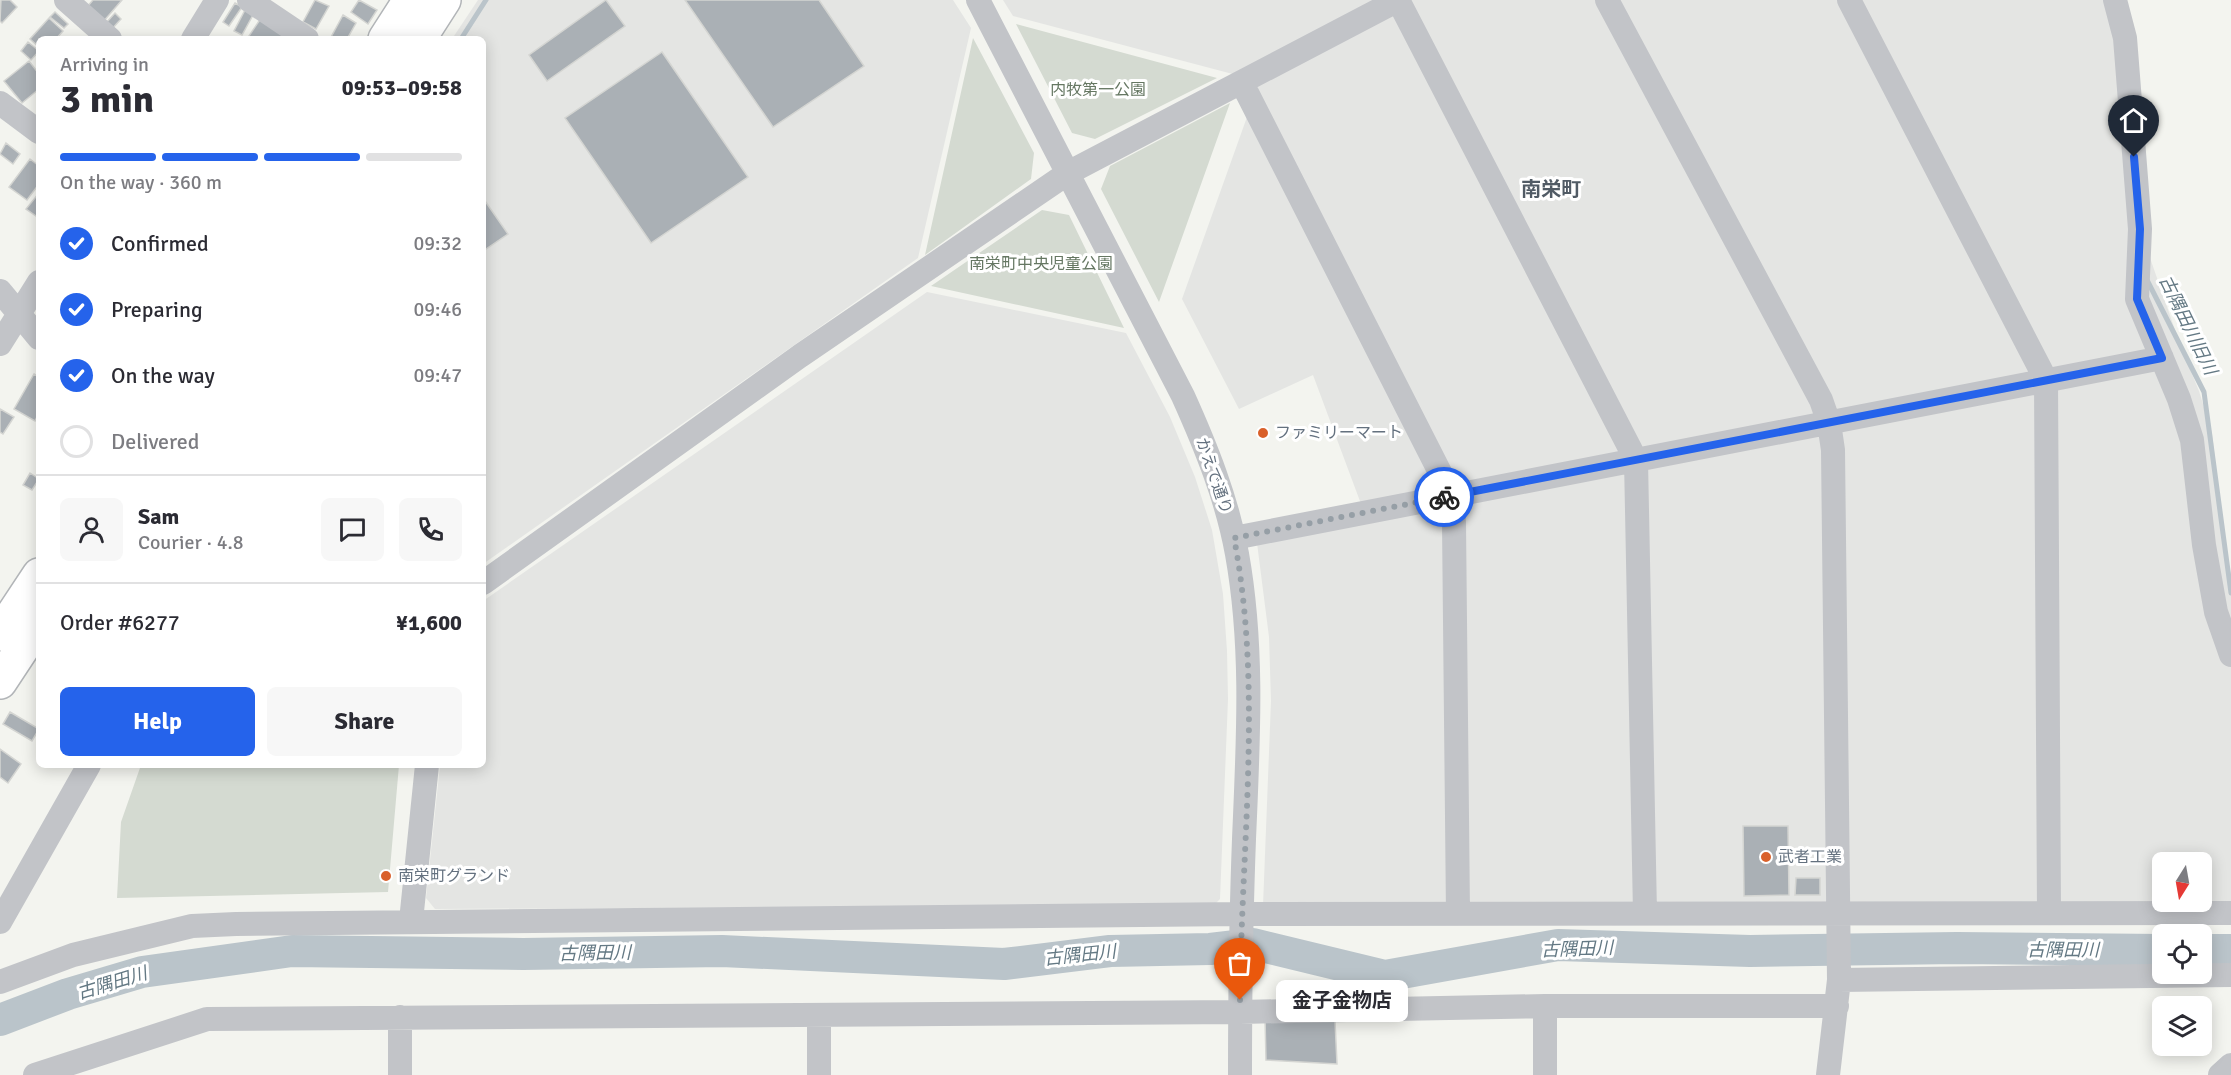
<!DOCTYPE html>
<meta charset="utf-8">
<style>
:root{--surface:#fff;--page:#f7f7f7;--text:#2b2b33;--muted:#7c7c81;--line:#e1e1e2;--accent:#2563eb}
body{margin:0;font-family:Signika,"Noto Sans JP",sans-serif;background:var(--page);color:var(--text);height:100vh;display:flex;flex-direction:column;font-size:22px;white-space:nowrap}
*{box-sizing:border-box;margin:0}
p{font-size:20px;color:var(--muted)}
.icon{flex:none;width:33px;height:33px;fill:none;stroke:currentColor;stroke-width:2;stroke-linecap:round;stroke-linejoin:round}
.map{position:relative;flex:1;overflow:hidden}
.sheet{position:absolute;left:36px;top:36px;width:450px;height:732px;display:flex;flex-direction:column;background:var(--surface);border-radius:9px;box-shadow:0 3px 15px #0003}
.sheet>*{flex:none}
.needle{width:39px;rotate:191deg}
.buttons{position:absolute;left:2152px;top:852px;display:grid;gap:12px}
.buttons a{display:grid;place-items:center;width:60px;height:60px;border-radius:9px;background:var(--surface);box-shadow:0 3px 15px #0003;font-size:30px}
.pin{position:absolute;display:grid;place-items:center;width:51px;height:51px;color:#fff;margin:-62px -26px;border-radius:50% 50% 50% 0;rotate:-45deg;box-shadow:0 0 6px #0007}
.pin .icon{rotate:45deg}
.courier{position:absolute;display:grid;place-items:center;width:60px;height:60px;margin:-30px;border:4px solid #2563eb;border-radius:50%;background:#fff;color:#222;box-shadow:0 2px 8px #0007}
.bubble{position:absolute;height:42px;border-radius:9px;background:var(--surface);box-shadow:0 3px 15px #0003;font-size:20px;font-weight:700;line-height:42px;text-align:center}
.head em{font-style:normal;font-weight:700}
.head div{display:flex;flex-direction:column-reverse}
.head{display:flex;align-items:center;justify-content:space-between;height:102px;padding:0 24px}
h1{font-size:39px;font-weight:700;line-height:45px}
.bar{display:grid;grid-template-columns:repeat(4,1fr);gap:9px 6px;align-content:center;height:72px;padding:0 24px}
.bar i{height:8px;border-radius:4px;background:var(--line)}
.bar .on{background:var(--accent)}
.bar p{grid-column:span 4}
.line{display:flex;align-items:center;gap:15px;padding:0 24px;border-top:2px solid var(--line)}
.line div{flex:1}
.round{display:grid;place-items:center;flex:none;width:63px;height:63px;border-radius:9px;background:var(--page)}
ol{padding:0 24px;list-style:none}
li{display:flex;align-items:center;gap:18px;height:66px}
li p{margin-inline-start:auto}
li .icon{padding:6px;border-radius:50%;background:var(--accent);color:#fff;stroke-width:4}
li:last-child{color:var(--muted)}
li i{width:33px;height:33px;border:3px solid var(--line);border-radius:50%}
.primary-button{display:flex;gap:12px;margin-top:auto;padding:12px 24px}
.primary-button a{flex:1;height:69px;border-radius:9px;background:var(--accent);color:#fff;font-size:24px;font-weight:700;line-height:69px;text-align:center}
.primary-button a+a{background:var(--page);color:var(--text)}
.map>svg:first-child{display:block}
.built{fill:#e4e5e3;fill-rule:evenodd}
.green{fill:#d4dad1}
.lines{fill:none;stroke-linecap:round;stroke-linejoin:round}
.stream{stroke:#bac4ca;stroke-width:5}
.river{stroke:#bac4ca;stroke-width:32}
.building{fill:#aab0b5;stroke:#d4d5d2;stroke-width:1.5}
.highway-casing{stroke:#b2b5b8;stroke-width:36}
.minor{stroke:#c2c4c8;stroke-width:24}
.highway{stroke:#fff;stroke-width:33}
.done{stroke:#969fa6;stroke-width:6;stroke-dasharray:0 10.8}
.route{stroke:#2563eb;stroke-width:8}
.poi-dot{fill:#d9602a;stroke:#fff;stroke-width:2}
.labels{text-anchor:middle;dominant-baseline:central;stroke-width:6;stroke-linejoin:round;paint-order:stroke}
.park-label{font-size:16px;fill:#657762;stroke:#fff}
.poi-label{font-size:16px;fill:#64717f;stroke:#fff;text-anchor:start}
.street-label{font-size:16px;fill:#64717f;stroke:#fff}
.water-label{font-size:18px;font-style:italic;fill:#647984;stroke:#fff}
.quarter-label{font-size:20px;font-weight:bold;fill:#515b65;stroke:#fff}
</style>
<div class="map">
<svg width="2231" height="1075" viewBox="0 0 2231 1075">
<rect width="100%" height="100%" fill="#f3f4ef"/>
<!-- built -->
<path class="built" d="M478,0H953L971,28L918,258L483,564V39H452Z
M1003,0H1398L1244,77L1013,16Z
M1404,0H2115L2140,229L2182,350L2199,391L2212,433L2224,537L2231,576V904L1263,906L1271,701L1269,637L1257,543L1367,520L1313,375L1239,409L1182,299L1262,75ZM2163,862H2202V902H2163Z
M927,292L1126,333L1170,417L1195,477L1212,530L1223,594L1227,651L1228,699L1220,899L1214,905L435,909L426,898L440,765H483V601Z"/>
<!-- green -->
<path class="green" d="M1016,24L1217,78L1095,139L1072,133Z
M973,38L1034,153L1031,179L925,255Z
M1230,103L1159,302L1101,189L1110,166Z
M1042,210L1069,215L1124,328L931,286Z
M141,765H399L388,892L117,898L121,822Z"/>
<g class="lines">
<!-- stream -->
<path class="stream" d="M461,39L486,0
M2147,280L2204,392L2231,593"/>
<!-- river -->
<path class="river" d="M2202,950H2231
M0,1020L68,994L142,972L292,951L523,954L722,951L1004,964L1110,951L1210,949L1253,944L1385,976L1558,945L1750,951L1957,948L2163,950"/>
</g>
<!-- building -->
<path class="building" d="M1,0H10L17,7L2,23L0,21Z
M93,0H122L103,22L87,7Z
M315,0L329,6L316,29L303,22Z
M359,0L377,10L368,24L351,12Z
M606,0L625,26L547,81L529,55Z
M685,0H819L864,66L773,127Z
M235,3L242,7L229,26L223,22Z
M245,10L253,15L242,35L234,31Z
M55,12L68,24L64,28L50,17Z
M115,13L121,19L111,30L105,24Z
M343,15L356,23L347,39H330Z
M49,18L63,31L56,39H39V47L30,39Z
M261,18L293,39H247Z
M28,42L39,51L31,60L21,51Z
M662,52L748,177L651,243L565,118Z
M29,61L39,74V89L22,103L4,81Z
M6,143L20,154L13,164L0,154Z
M30,159L39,166V184L27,200L9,187Z
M39,193V218L26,209Z
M483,198L508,234L483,251Z
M34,374L39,377V413L35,421L14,409Z
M0,409L14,417L3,434L0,432Z
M30,473L39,479L32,490L23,485Z
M10,712L39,729L32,741L3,724Z
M0,749L21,764L8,783L0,777Z
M1743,826H1788L1789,895L1744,896Z
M1796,878H1820V895H1795Z
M1265,1018L1335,1021L1337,1064L1266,1060Z"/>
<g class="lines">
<defs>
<path id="highway" d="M385,39L410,0
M419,39L444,0
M0,634L39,575
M0,682L39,623"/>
</defs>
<!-- highway casing -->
<use href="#highway" class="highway-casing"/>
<!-- minor -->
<path class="minor" d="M66,0L110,39
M249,0L307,39
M978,0L1183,396C1206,447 1227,499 1237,554C1254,649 1248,744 1244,839C1241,918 1240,996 1240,1075
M1398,0L1636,460L1645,913
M1607,0L1821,400L1829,423L1833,450L1839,980L1828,1075
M1849,0L2046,380L2049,913
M2115,0L2125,38L2140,229L2137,299L2179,399L2192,440L2204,545L2216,612L2231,655
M193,39L217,0
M1242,83L1452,496L1454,523L1458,914
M0,103L39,132
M0,291L39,338
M0,344L39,282
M1234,538L2162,358
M483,583L800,356L1068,173L1398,0
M411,921L427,765
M0,922L89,765
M1839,980L2231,975
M0,982L73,955L192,926L236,924L1241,914L2231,913
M819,1015V1075
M400,1017V1075
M35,1075L207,1019L1240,1012L1545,1006H1837
M1545,1075V1006
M2220,1075L2231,1065"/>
<!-- highway -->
<use href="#highway" class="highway"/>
</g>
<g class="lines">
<!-- done -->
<path class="done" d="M1240,1000C1241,847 1263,688 1234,538L1444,497"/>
<!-- route -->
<path class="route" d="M1444,497L2162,358L2137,299L2140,229L2134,157"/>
</g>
<!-- markers -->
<g class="poi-dot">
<circle cx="1263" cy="433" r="6"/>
<circle cx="1766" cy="857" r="6"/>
<circle cx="386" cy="876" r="6"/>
</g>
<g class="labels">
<!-- park labels -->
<g class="park-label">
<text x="1098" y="90">内牧第一公園</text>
<text x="1041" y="264">南栄町中央児童公園</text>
</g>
<!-- poi labels -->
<g class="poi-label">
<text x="1275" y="433">ファミリーマート</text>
<text x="1778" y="857">武者工業</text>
<text x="398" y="876">南栄町グランド</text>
</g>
<!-- street labels -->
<g class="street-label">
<text transform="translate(1214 476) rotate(71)">かえで通り</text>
</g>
<!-- water labels -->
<g class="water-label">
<text transform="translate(2188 325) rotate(64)">古隅田川旧川</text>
<text transform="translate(1577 949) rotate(-2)">古隅田川</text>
<text x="2063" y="950">古隅田川</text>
<text transform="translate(595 953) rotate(-1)">古隅田川</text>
<text transform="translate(1080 955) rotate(-6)">古隅田川</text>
<text transform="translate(112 983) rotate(-17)">古隅田川</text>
</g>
<!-- quarter labels -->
<g class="quarter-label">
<text x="1551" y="189">南栄町</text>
</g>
</g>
</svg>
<div class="buttons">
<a><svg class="needle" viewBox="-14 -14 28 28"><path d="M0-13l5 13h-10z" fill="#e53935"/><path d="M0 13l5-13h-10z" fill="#7c7c81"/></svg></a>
<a><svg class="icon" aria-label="locate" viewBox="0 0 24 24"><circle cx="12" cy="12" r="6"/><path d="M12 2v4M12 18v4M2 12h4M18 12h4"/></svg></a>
<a><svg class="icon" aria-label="layers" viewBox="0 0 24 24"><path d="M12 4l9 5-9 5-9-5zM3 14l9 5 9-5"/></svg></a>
</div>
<div class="pin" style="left:1240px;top:1000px;background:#ea580c"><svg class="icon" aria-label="bag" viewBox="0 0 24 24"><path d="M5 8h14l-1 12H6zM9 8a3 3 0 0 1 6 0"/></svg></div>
<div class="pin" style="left:2134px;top:157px;background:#1f2937"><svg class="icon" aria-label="home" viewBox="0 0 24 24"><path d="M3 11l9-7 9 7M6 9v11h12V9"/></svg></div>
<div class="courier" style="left:1444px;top:497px"><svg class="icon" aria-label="bike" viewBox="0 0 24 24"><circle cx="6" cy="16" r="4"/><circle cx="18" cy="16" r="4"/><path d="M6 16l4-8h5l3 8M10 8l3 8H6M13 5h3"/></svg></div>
<div class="bubble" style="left:1276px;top:980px;width:132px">金子金物店</div>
<section class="sheet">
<div class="head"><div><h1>3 min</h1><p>Arriving in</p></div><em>09:53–09:58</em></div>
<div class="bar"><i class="on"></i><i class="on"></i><i class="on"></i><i></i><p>On the way · 360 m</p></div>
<ol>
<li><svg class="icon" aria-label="check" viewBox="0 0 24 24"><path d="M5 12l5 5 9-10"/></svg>Confirmed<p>09:32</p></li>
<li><svg class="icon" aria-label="check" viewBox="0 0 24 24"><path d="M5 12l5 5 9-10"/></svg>Preparing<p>09:46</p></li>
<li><svg class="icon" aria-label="check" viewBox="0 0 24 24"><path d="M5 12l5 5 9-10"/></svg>On the way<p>09:47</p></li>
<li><i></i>Delivered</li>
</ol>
<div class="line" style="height:108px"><a class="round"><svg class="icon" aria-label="person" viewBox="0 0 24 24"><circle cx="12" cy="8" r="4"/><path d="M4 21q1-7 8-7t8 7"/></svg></a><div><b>Sam</b><p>Courier · 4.8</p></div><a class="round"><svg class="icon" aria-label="chat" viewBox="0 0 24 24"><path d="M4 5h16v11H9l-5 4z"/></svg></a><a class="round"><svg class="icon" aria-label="phone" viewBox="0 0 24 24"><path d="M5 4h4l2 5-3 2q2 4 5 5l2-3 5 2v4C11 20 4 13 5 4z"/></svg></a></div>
<div class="line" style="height:78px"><div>Order #6277</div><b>¥1,600</b></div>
<div class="primary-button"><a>Help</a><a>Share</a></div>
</section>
</div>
